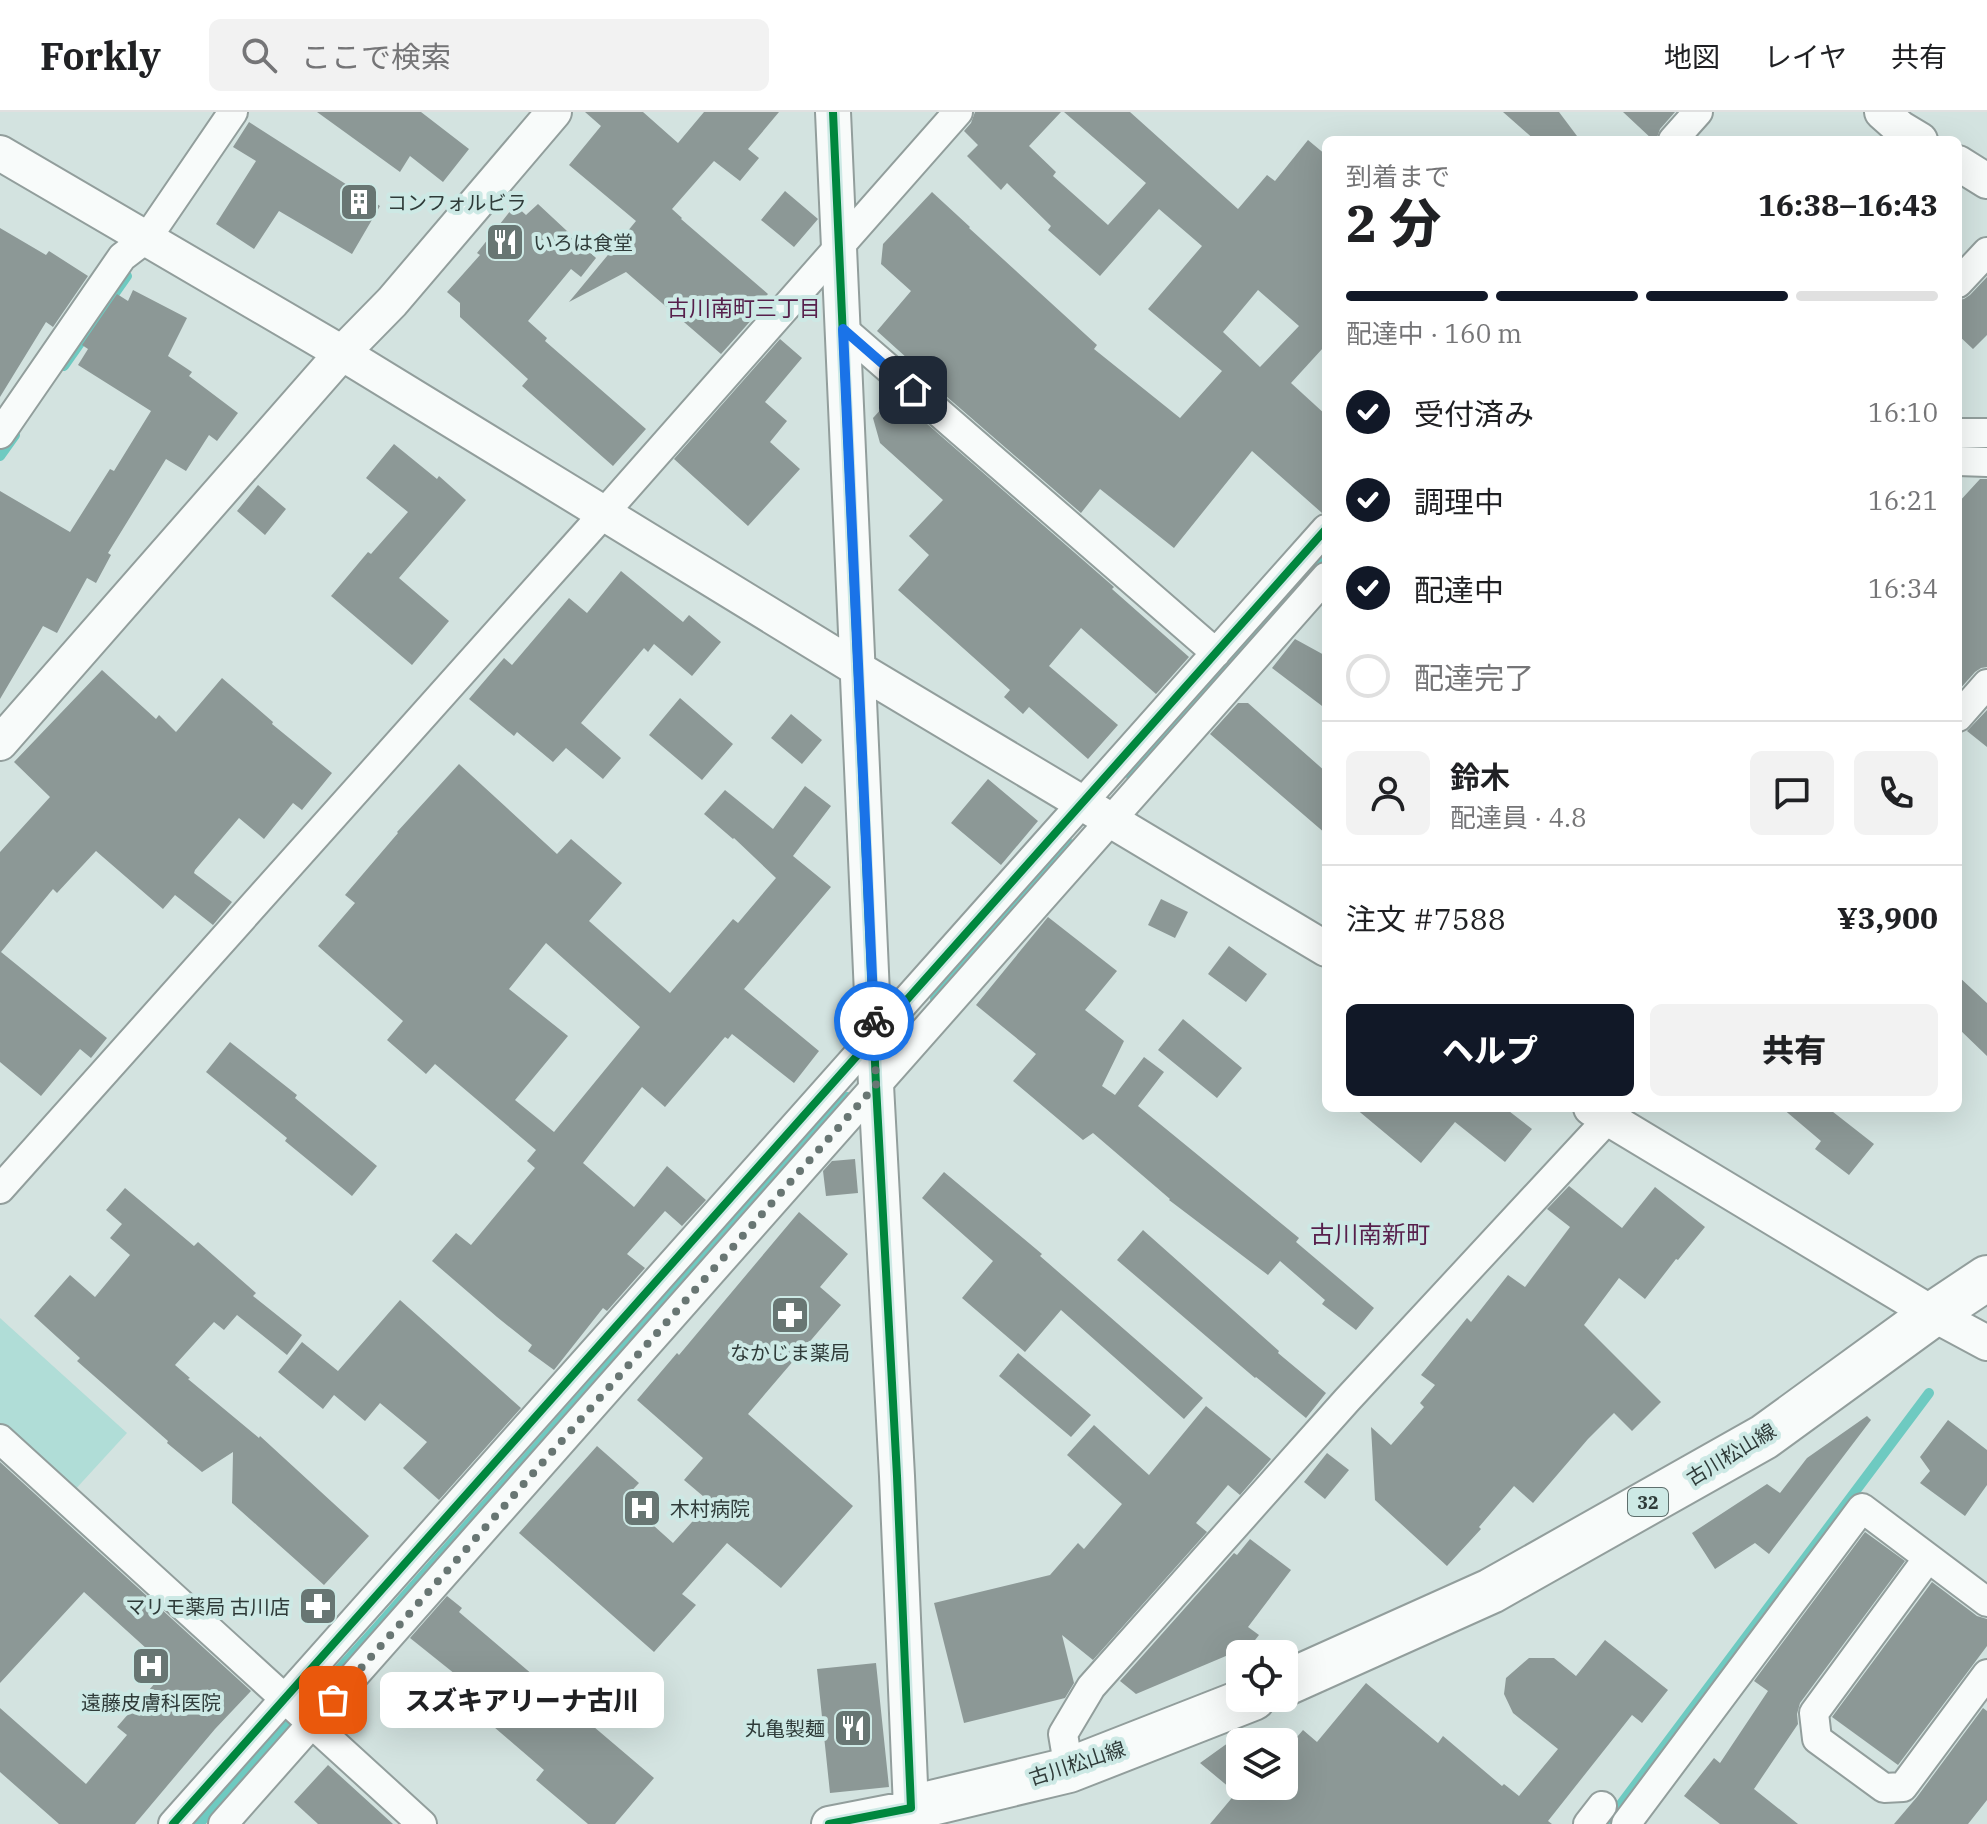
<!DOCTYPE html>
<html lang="ja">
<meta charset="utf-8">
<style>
:root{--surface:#fff;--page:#f2f2f2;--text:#202124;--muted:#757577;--line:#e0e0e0;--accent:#111827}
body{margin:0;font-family:"IBM Plex Serif","Noto Sans JP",serif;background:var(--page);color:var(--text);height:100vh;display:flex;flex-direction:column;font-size:30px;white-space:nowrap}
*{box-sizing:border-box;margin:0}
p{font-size:26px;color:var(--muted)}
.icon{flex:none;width:44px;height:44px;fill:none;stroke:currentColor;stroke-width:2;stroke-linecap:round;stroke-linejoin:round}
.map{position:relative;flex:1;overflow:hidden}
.details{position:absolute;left:1322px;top:24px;width:640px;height:976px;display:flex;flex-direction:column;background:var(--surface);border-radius:12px;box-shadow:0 8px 32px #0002}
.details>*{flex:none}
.fabs{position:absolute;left:1226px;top:1528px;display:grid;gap:16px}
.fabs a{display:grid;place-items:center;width:72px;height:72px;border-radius:12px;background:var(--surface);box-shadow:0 8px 32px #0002;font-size:40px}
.pin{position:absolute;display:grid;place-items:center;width:68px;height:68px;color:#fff;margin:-34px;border-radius:16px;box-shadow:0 4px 12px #0006}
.courier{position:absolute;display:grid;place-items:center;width:80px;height:80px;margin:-40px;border:6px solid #1a73e8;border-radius:50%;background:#fff;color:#222;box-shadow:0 2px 10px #0007}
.bubble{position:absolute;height:56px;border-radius:12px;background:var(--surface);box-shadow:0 8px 32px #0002;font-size:26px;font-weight:800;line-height:56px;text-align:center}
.head em{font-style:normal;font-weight:800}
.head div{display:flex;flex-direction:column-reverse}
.head{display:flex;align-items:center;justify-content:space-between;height:136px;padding:0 24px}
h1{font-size:52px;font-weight:800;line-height:60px}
.bar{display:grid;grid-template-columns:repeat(4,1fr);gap:12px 8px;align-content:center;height:96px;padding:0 24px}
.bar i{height:10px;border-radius:6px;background:var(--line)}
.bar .selected{background:var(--accent)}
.bar p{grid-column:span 4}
.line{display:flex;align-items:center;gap:20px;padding:0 24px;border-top:2px solid var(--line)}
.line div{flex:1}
.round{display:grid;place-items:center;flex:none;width:84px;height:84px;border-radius:12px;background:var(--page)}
ol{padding:0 24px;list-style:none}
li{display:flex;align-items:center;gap:24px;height:88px}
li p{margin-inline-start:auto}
li .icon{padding:8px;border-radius:50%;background:var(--accent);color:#fff;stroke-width:4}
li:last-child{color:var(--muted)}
li i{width:44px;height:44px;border:4px solid var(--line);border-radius:50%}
.button{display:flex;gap:16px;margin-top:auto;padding:16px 24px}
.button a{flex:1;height:92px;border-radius:12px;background:var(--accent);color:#fff;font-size:32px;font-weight:800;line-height:92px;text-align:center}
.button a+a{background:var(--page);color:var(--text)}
header{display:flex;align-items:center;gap:48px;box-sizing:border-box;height:112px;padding:0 40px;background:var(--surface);border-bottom:2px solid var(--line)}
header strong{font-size:38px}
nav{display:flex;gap:44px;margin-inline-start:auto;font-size:28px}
.search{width:560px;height:72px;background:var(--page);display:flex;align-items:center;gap:20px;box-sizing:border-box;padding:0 28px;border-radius:12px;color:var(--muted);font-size:30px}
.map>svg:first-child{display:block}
.green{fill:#b0ddd7}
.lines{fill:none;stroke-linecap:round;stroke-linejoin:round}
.stream{stroke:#6ecac1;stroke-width:10}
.building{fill:#8c9896;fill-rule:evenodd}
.minor-casing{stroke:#929e9c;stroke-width:32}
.tertiary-casing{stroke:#929e9c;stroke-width:38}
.primary-casing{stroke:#929e9c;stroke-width:48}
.minor{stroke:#f8fbfa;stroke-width:28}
.tertiary{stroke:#f8fbfa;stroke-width:34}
.primary{stroke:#f8fbfa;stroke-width:44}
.cycleway-casing{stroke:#cde9e5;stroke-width:13}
.cycleway{stroke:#00873e;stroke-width:8}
.done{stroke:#687673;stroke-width:8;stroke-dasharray:0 14.4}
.route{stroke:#1a73e8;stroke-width:10}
.labels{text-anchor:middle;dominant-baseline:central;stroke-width:8;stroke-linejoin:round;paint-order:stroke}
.shield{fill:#cde9e5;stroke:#5e6f6d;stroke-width:2}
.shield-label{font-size:18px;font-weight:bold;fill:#2f3b39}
.poi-label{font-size:20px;fill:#2f3b39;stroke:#cde9e5;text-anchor:start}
.street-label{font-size:20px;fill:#2f3b39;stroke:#cde9e5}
.neighbourhood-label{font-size:22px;fill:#57204c;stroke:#cde9e5}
.quarter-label{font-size:24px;fill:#57204c;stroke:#cde9e5}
</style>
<header>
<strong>Forkly</strong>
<div class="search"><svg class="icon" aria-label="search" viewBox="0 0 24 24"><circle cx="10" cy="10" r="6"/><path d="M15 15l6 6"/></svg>ここで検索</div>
<nav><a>地図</a><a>レイヤ</a><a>共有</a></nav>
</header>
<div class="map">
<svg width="1987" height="1712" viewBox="0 0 1987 1712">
<rect width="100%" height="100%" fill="#d3e3e0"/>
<!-- green -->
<path class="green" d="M0,1206L127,1321L72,1381L0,1316Z"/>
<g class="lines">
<!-- stream -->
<path class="stream" d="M64,254L127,164
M0,344L15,323
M1131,664L1326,441
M935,887L1070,732
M199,1712L378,1514L847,985
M1606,1712L1929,1281"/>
</g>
<!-- building -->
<path class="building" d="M317,0H421L469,37L443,70L410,44L400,60Z
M585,0H643L678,31L704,0H779L748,37L759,46L740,69L714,49L672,97L682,106L681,107L768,182L751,202L754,205L721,242L626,160L569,190L636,109L569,53L601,14Z
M975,0H1061L1029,34L1056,60L1053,64L1108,113L1146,71L1064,0H1130L1238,97L1267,63L1275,69L1308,28L1326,43V238L1323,236L1291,271L1326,303V400L1322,401L1252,339L1174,436L1100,377L1081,401L916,258L918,256L877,219L911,179L881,152L883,132L932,80L970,115L969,116L1097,233L1094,237L1180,306L1222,259L1148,197L1202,134L1159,97L1100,164L1048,118L1051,114L1007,71L1001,78L967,44L978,33L964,19L971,11ZM1258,178L1299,214L1260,255L1223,220Z
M1503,0H1559L1580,28H1535Z
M1623,0H1675L1660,17L1656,28H1653Z
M249,10L380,94L352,142L279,99L254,137L216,112L256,49L233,35Z
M785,79L818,107L794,135L761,108Z
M538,92L596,146L581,165L571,157L528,209L547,226L545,229L646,317L613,354L522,274L528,267L460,205V191L447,180L480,143L477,141L515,93L526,103Z
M0,116L46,143L49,139L88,164L53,215L46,210L0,285Z
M1987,165V223L1973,237L1958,223V188L1964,187L1970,183Z
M133,178L187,206L168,244L192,260L189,264L238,301L217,329L209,323L186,359L166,347L108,441L111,443L96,471L87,466L57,521L43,514L0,587V379L70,420L110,357L114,359L151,299L78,253L88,237L82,233L117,182L128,189Z
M780,227L802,246L765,290L787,309L770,330L800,357L748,414L674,347Z
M894,283L1114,475L1112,477L1189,545L1156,582L1081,516L1049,554L1118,613L1088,647L1029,595L1023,602L1004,585L1010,578L898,478L929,443L909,424L943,388L880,331L873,306Z
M394,332L437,367L439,364L466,388L399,466L449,509L412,553L331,484L368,440L371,442L408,400L366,366Z
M1980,367H1987V555L1981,556L1975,560L1958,579V391Z
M258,373L286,397L265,423L237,399Z
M621,459L683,510L689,503L721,530L692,564L654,532L648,540L644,536L581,611L621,646L603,667L566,636L553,650L517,620L514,624L469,587L504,546L512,553L569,486L587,501Z
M1295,527L1326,544V597L1272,556Z
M102,558L156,607L159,603L176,620L222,566L273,610L272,612L332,661L302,698L293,691L264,727L239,706L195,758L194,761L232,790L213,813L175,783L163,797L96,739L57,781L53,777L1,840L107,926L91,946L80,937L41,984L0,950V740L50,685L14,650Z
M680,586L733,632L702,668L649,623Z
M1238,591H1248L1326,660V722L1210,622Z
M1987,598V635L1967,619Z
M791,602L822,628L802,652L771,626Z
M459,652L557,742L571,727L622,771L589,809L670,881L733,807L738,811L776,766L734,726L733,727L704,702L725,678L773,717L805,674L831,694L793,744L831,775L744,877L819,939L794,971L732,922L728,927L725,925L665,995L642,975L583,1051L634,1095L667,1054L706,1088L682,1114L665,1099L627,1142L645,1156L607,1199L603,1196L554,1258L528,1239L532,1233L497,1205L432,1149L456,1121L471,1133L535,1056L527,1049L536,1038L435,952L426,962L387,928L403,909L318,834L355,791L345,783L398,721L397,720ZM546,831L640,915L554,1020L515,988L568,924L509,877Z
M988,667L1038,709L1001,753L951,711Z
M1161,787L1188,800L1175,826L1148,813Z
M1048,805L1117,859L1085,898L1124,929L1102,974L1115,983L1144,945L1164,960L1138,994L1299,1126L1296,1130L1374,1196L1356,1218L1322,1192L1325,1188L1280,1149L1268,1163L1169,1088L1170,1087L1093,1021L1083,1028L1013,969L1036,942L976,893Z
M1229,834L1267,862L1246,890L1208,862Z
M1958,864L1987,891V944L1958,916Z
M1183,907L1242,956L1217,986L1158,938Z
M230,930L297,983L295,986L377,1054L352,1084L285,1029L287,1026L206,960Z
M1355,996H1505L1532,1017L1505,1050L1455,1010L1421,1051Z
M1782,996H1828L1874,1032L1849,1063L1815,1037L1821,1029Z
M855,1047L858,1081L826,1084L823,1059L832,1049Z
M944,1060L1042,1142L1040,1144L1203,1286L1184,1307L1061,1198L1025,1240L962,1186L993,1149L922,1086Z
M1569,1074L1622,1116L1655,1075L1705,1115L1678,1148L1676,1147L1645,1187L1619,1166L1584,1213L1661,1290L1632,1319L1614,1301L1588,1327L1533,1391L1514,1374L1479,1415L1481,1417L1447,1454L1375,1388L1371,1315L1391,1333L1424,1295L1420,1291L1435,1273L1421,1263L1467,1206L1471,1210L1508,1163L1525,1175L1570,1115L1547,1097Z
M125,1076L194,1134L198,1130L256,1181L253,1184L302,1223L287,1243L237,1203L224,1218L214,1210L175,1253L190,1266L188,1267L259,1326L260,1324L369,1424L324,1473L232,1391L233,1340L202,1360L167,1331L168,1329L77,1249L80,1246L34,1204L70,1163L95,1185L130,1143L110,1126L122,1112L106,1098Z
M799,1100L848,1142L820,1175L841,1193L748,1302L853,1394L781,1476L727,1431L682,1482L696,1493L654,1540L519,1421L597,1334L639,1371L624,1387L673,1431L710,1390L684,1368L703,1346L637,1288L677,1241L679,1243Z
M1143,1118L1279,1239L1278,1241L1326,1281L1306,1306L1256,1265L1255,1266L1117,1148Z
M400,1188L521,1296L439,1388L403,1356L427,1330L380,1291L365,1309L334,1283L323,1297L278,1260L302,1230L338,1259Z
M1018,1241L1091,1303L1071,1325L999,1264Z
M1206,1294L1271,1347L1240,1383L1228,1373L1196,1411L1207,1420L1093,1548L1062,1523L1074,1571L1065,1586L964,1611L934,1491L1050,1463L1078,1431L1084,1437L1122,1392L1067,1343L1094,1313L1149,1363Z
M1867,1304L1871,1308L1769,1442L1755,1431L1715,1457L1692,1421L1767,1372L1780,1381L1807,1346Z
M1948,1308L1987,1338V1373L1965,1404L1920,1371L1930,1359L1920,1345Z
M1327,1341L1349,1358L1325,1387L1304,1370Z
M0,1350L251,1579L215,1617L135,1712H59L0,1660V1596L86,1672L127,1623L117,1615L168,1556L84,1480L0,1571Z
M1865,1420L1905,1449L1800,1591L1797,1602L1798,1612L1754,1677L1798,1712H1720L1684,1684L1714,1646L1720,1651L1768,1579L1754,1569Z
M1250,1427L1291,1458L1248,1515L1259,1523L1244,1542H1240V1546L1233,1541L1136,1582L1120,1569L1234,1441L1237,1443Z
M1932,1470L1977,1504L1987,1507V1534L1898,1653L1832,1605Z
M447,1484L462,1496L459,1500L654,1666L615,1712H588L536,1668L544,1658L445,1573L455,1562L410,1526Z
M1605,1528L1668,1578L1642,1611L1632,1603L1548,1709L1552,1712H1210L1236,1681L1200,1651L1239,1623L1247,1630H1240V1674H1284V1640L1303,1618L1317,1630L1366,1571L1438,1631L1443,1624L1502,1674L1504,1672L1519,1684L1558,1637L1513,1601L1504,1582L1506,1566L1529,1546H1554L1576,1564Z
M876,1551L889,1675L830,1681L817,1557Z
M1983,1596L1987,1599V1688L1968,1712H1894L1917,1685Z
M328,1653L393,1712H318L294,1690Z"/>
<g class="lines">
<defs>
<path id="minor" d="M1673,28L1698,0
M1958,171L1987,140
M843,217L1216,541
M1958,321H1987
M0,322L122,145L147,126L233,0
M1958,349L1987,350
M1958,605L1987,572
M0,1077L590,417L958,0
M0,1327L422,1712
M1928,1446L1814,1601L1817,1627L1884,1676L1903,1675L1987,1562
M1069,1658L1063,1622L1091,1575L1347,1288L1618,996
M173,1712L1326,417
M223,1712L1326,465
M1588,1712L1602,1694
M1626,1712L1862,1396L1987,1490"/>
<path id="tertiary" d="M1882,0L1900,16L1920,28
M0,41L342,241L858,557L1326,837
M1958,51L1987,69
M0,631L342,241L392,190L554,0
M1591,996L1933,1202L1987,1231
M829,1712L911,1696L897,1364L876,973L833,0"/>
<path id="primary" d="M1284,1572L1491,1479L1764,1325L1933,1202L1987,1166
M913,1712L911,1696L1069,1658L1253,1586"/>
</defs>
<!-- minor casing -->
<use href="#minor" class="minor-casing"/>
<!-- tertiary casing -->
<use href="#tertiary" class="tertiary-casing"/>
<!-- primary casing -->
<use href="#primary" class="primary-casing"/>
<!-- minor -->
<use href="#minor" class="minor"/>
<!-- tertiary -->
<use href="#tertiary" class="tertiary"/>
<!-- primary -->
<use href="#primary" class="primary"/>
<defs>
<path id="cycleway" d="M173,1712L1326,417
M829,1712L911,1696L897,1364L876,973L833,0"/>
</defs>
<!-- cycleway casing -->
<use href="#cycleway" class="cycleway-casing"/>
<!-- cycleway -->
<use href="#cycleway" class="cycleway"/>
</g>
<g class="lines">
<!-- done -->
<path class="done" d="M333,1588L876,973L874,909"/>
<!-- route -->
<path class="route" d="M874,909L843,217L913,278"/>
</g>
<!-- icons -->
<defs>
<symbol id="building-square" viewBox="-11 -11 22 22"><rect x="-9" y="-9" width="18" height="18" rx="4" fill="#687673" stroke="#cde9e5"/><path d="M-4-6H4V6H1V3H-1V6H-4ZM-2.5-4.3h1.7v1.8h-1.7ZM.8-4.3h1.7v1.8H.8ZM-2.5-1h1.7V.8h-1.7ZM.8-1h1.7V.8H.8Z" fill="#fff"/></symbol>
<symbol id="restaurant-square" viewBox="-11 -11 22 22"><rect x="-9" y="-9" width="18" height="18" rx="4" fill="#687673" stroke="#cde9e5"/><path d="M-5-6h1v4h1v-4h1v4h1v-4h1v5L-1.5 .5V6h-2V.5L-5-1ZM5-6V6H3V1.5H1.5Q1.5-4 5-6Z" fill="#fff"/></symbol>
<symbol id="pharmacy-square" viewBox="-11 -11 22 22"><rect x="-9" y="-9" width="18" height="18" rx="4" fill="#687673" stroke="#cde9e5"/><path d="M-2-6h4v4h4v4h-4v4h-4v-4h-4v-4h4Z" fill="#fff"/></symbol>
<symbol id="hospital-square" viewBox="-11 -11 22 22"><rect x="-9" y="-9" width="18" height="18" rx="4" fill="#687673" stroke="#cde9e5"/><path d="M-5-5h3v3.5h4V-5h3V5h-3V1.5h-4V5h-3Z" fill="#fff"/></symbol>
</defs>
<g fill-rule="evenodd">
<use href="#building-square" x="337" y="68" width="44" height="44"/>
<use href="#restaurant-square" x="483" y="108" width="44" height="44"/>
<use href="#pharmacy-square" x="768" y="1181" width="44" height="44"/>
<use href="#hospital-square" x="620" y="1374" width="44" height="44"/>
<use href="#pharmacy-square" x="296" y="1472" width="44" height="44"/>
<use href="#hospital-square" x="129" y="1532" width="44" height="44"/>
<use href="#restaurant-square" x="831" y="1594" width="44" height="44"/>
</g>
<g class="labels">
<!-- shield labels -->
<rect class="shield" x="1628" y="1376" width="40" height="28" rx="6"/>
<g class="shield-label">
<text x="1648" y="1390">32</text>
</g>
<!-- poi labels -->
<g class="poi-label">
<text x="387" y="90">コンフォルビラ</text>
<text x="533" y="130">いろは食堂</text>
<text x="790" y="1240" text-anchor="middle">なかじま薬局</text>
<text x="670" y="1396">木村病院</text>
<text x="290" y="1494" text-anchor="end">マリモ薬局 古川店</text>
<text x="151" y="1590" text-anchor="middle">遠藤皮膚科医院</text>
<text x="825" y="1616" text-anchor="end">丸亀製麺</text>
</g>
<!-- street labels -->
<g class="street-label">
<text transform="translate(1731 1342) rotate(-31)">古川松山線</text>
<text transform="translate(1077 1651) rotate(-18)">古川松山線</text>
</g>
<!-- neighbourhood labels -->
<g class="neighbourhood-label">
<text x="744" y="195">古川南町三丁目</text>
</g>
<!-- quarter labels -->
<g class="quarter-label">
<text x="1370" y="1122">古川南新町</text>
</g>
</g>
</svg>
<div class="fabs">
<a><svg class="icon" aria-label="locate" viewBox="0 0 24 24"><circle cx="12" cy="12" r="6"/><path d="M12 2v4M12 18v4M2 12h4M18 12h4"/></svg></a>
<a><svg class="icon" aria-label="layers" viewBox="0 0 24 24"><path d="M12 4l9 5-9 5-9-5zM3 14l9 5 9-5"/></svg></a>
</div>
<div class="pin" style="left:333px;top:1588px;background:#ea580c"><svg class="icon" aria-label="bag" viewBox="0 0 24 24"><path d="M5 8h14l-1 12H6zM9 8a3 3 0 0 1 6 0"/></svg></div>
<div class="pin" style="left:913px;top:278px;background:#1f2937"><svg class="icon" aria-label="home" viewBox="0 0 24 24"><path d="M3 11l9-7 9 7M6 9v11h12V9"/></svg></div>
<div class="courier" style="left:874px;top:909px"><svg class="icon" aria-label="bike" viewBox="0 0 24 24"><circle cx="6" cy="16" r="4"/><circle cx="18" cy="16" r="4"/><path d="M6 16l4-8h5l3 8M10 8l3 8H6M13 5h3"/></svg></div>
<div class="bubble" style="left:380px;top:1560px;width:284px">スズキアリーナ古川</div>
<section class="details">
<div class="head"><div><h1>2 分</h1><p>到着まで</p></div><em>16:38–16:43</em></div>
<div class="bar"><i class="selected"></i><i class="selected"></i><i class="selected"></i><i></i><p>配達中 · 160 m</p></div>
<ol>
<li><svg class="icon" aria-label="check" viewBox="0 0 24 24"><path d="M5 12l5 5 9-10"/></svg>受付済み<p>16:10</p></li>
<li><svg class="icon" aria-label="check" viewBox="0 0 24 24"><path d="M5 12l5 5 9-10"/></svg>調理中<p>16:21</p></li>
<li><svg class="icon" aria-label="check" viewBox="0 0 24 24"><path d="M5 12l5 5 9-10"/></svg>配達中<p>16:34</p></li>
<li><i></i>配達完了</li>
</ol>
<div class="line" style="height:144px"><a class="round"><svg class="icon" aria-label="person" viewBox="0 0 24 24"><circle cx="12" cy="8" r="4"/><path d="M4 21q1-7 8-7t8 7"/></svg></a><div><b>鈴木</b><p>配達員 · 4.8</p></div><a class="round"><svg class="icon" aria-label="chat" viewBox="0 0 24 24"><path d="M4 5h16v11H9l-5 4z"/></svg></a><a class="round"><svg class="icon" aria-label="phone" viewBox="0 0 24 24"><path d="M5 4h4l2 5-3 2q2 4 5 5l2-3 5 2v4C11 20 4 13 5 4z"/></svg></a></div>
<div class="line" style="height:104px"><div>注文 #7588</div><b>¥3,900</b></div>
<div class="button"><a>ヘルプ</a><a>共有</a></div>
</section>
</div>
